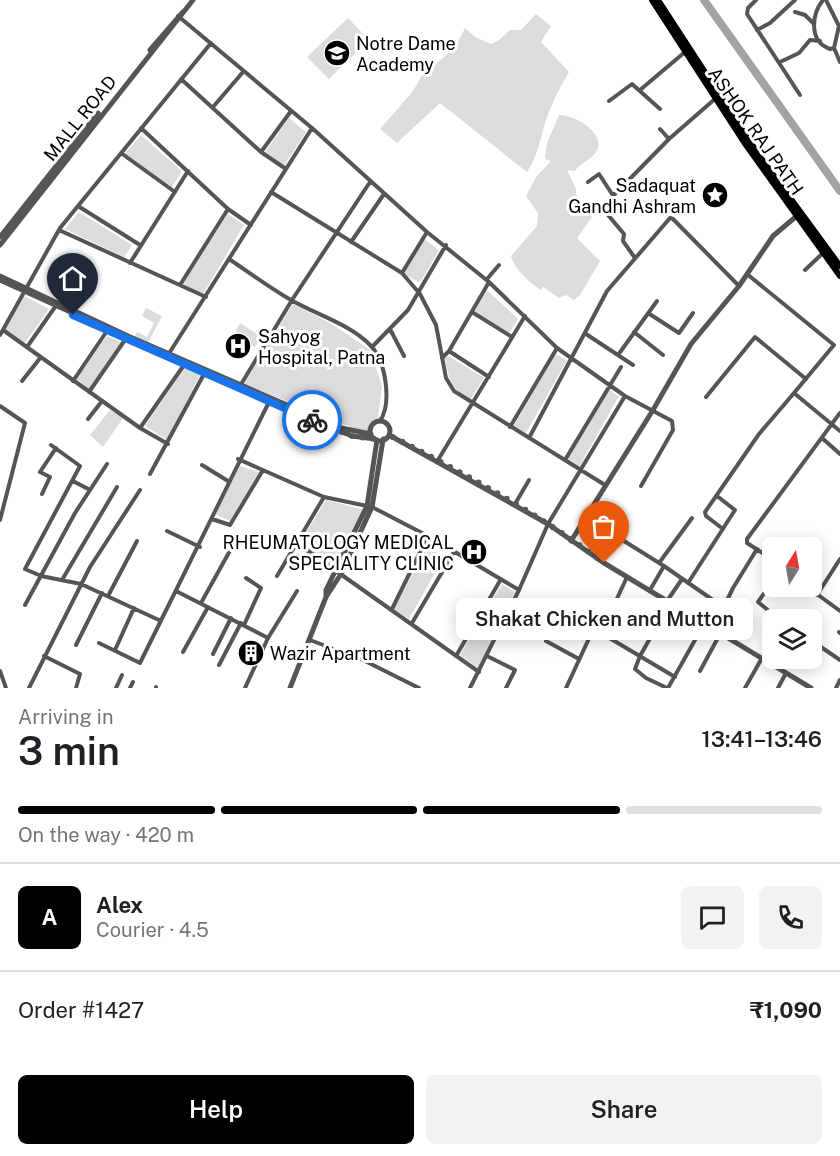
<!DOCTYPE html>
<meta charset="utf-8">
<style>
:root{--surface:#fff;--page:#f2f2f2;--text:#202124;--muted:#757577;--line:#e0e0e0;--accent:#000}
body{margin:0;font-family:"Public Sans",sans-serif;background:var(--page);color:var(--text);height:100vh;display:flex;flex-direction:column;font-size:22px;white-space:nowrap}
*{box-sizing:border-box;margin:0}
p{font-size:20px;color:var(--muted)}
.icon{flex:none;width:33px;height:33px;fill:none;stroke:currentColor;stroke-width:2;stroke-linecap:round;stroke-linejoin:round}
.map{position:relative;height:688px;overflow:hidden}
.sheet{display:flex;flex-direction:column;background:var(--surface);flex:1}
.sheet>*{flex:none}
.needle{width:39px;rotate:11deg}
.buttons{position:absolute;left:762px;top:537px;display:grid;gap:12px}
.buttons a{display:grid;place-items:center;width:60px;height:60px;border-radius:9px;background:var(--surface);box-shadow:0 3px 15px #0003;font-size:30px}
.pin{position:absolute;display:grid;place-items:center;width:51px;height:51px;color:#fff;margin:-62px -26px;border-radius:50% 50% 50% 0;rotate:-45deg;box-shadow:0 0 6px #0007}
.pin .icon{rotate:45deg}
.courier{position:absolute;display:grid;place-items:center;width:60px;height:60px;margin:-30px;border:4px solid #1a73e8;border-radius:50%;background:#fff;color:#222;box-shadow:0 2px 8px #0007}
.bubble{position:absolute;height:42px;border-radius:9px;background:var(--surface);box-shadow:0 3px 15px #0003;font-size:20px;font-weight:600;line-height:42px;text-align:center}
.overview em{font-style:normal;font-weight:600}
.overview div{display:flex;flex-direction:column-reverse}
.overview{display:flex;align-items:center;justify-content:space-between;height:102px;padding:0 18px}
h1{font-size:39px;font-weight:600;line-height:45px}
.bar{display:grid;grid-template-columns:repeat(4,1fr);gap:9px 6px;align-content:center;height:72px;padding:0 18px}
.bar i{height:8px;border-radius:4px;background:var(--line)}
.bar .selected{background:var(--accent)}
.bar p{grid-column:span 4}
.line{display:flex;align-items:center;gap:15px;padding:0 18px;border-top:2px solid var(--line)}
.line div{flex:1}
.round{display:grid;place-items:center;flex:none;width:63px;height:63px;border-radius:9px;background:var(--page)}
.primary-button{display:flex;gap:12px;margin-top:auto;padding:12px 18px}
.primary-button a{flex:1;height:69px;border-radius:9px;background:var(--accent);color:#fff;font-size:24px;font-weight:600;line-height:69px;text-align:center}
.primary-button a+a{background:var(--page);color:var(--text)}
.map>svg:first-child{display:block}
.green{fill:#dcdcdc}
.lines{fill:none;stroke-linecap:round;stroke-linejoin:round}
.river{stroke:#a3a3a3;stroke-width:8}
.minor{stroke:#555;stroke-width:4}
.tertiary{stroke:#555;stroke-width:5}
.primary{stroke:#000;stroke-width:6}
.done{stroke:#595959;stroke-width:6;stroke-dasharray:0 10.8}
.route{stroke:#1a73e8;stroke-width:8}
.labels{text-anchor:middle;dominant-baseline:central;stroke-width:6;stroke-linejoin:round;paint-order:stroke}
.poi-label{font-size:18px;fill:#000;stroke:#fff;text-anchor:start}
.street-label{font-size:18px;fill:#000;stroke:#fff}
</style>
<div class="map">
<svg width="840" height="688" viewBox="0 0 840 688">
<rect width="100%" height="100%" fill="#fff"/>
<!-- green -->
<path class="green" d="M536,14L551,26L541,42L569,72C557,92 546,115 541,138C537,152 535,159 527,172L440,103L397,143L380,129L413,91L422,75L455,48L465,28L475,37L491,44L499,40L510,30H521Z
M348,18L369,40L329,79L307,57Z
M559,115C574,114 608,134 596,152C591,160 580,163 575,171L567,170L576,189L577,205L592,217L577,238L600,261L580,295L574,300L566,295L559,298L543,287L541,290C529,282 515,270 511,256L537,226L538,213L526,196L536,177L551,161L545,159L547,143Z
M289,118L306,132L284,166L265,152Z
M141,135L182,171L172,187L125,154Z
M79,212L132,245L124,257L65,229Z
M228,214L244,225L203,294L182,285Z
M424,239L439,250L421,281L418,282L403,273Z
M487,290L518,319L509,334L475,311Z
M22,295L49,309L25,343L4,329Z
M293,304L332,324L370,350L382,386L378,418L372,431L358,430L244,384Z
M146,308L162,316L148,343L135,336L137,332L147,337L154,323L142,316Z
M240,323L262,337L255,347L234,334Z
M107,336L121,342L89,389L76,379Z
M555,354L567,360L526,433L514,426Z
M448,356L484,378L470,400C452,389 448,378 445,358Z
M184,369L200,375L167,440L145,426Z
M609,390L619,396L579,467L567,459Z
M110,410L123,418L103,447L90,435Z
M240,466L259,472L230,521L215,514Z
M326,500L365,510L338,569L300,543Z
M427,547L444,557L409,619L394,609Z
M502,584L515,592L478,668L460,655Z"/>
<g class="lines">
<!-- river -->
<path class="river" d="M704,0L840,191"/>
<!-- minor -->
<path class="minor" d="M756,0L748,8L747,14L800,95
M823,0C812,14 808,41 830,49L834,48
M826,0L839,26L834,48L840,62
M795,12L805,15L813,23
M178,16L312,128L427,232L489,282L557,348L625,396L672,421L673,430L641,486
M757,30L770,23L795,0
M780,62L799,53L810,40L820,41
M181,79L261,152L286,169
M640,90L685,52
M609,101L632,84L660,109
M213,107L243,72
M141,128L228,209L251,225
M660,129L669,139
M261,152L291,111
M121,153L175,192
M588,182L599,174L612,194H615L669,139L716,98
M271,192L402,273L420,294L436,325L446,378L454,391L605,485
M78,206L140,245
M608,215L624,234L623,241L635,258
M59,230L206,297
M351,242L384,194
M229,259C250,273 270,288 291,300C317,315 350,324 371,346C386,362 392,403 380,421
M130,263L188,171
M805,270L823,253
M402,273L427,232
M747,274L834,345L794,393
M487,279L499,265
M180,285L228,209
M472,312L512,337
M648,313L679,333L693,313
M390,329L404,356
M3,330L140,428L168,444
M634,332L663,355
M586,334L633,365
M0,335L60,228L211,43
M27,347L55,307
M372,347L408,310L446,245
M449,351L489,377
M168,355L312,128
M618,355L657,301
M442,358L449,351L489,282
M22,381L41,357
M73,381L109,328
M240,386L292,300L370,182
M89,392L127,337
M706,397L755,337L806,379
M0,406L25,423L0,520
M88,419L102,401
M510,427L557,348
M140,428L184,365
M529,438L607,291L670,218L673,219L739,286
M822,438L840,454
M51,445L80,466L25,569L41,576L81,584L161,621
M238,459L324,497L372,507L428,536L519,590
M438,460L525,316
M565,460L621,367
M202,465L228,481
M150,474L204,374
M73,481L90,490
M42,494L50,477L40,472L56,448
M515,504L529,480
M586,516L616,536L600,559
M212,519L230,525L263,470
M723,529L706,516L705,512L759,434L794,393L840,431
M167,531L200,547
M616,536L664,566L650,590
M298,544L479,672
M772,559L747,543V539L840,413
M659,563L692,518
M664,566L723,607
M277,576L324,497
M627,577L601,633L675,677
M62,580L117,487
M772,582L758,602L780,620
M688,583L735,510L717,496
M806,586L840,611
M176,591L268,638L245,688
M817,595L840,559
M108,596L137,541
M667,601L682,579
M201,603L232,547
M25,605L75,513L107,464
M392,609L428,536
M412,623L454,552
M244,625L261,588L246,578
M713,629L733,588L757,549
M839,632L840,633
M268,638L297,591
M310,640L363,660L419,688
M546,641L579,659
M99,643L140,663L269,402
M76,645L102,593
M821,647L840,660
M115,650L134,608
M183,652L208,607
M213,654L231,618
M44,656L80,674L76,688
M456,656L501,579
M487,656L515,670L506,688
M219,665L241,623
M0,671L6,688
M700,671L720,634
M29,688L90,567L140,490
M116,688L122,675
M130,688L133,682
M156,688V687
M470,688L519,590L548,524L625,396
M566,688L592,632L601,633
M667,688L646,678L635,669L640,656L670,603
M668,688L704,624
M745,688L762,658
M778,688L786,673
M836,688L840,680"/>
<!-- tertiary -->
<path class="tertiary" d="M150,50L183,12
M0,237L98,113
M0,245L193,0
M0,276L128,336L324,421
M0,280L269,402L352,436L375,439
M370 431a10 10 0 1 1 20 0a10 10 0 1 1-20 0Z
M341,428L371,434
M389,435L548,524L604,563L811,688
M571,541L653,410L691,344L739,286L773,236L799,214
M326,597L341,574L372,507L383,440
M290,688L326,597V590L367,506L377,440"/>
<!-- primary -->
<path class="primary" d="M652,0L746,145L840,276
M658,0L758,154L840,266"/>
</g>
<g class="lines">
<!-- done -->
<path class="done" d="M312,420L352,436L383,440L389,435C463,473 538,513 604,563"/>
<!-- route -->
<path class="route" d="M73,315L312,420"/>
</g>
<!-- icons -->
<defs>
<symbol id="school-disc" viewBox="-11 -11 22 22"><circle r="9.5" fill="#000" stroke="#fff"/><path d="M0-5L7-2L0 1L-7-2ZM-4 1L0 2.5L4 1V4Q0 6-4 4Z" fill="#fff"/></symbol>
<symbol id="sight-disc" viewBox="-11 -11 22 22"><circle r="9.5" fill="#000" stroke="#fff"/><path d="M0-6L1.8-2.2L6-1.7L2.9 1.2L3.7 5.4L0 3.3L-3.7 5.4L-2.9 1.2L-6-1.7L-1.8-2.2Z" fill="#fff"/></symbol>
<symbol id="hospital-disc" viewBox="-11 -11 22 22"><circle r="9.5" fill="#000" stroke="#fff"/><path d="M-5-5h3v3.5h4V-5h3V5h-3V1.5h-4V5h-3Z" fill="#fff"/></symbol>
<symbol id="building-disc" viewBox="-11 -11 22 22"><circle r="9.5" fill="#000" stroke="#fff"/><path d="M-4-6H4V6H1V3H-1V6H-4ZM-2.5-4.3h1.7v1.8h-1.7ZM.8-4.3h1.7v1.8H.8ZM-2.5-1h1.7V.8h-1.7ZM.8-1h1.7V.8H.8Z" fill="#fff"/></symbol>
</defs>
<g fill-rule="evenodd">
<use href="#school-disc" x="322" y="38" width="30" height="30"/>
<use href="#sight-disc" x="700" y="180" width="30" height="30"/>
<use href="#hospital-disc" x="223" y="331" width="30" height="30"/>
<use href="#hospital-disc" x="459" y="537" width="30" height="30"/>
<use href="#building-disc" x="236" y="638" width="30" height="30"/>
</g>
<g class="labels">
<!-- poi labels -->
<g class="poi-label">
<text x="356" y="43">Notre Dame<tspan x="356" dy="21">Academy</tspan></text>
<text x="696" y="185" text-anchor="end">Sadaquat<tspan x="696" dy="21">Gandhi Ashram</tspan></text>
<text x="258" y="336">Sahyog<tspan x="258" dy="21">Hospital, Patna</tspan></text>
<text x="454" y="542" text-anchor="end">RHEUMATOLOGY MEDICAL<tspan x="454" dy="21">SPECIALITY CLINIC</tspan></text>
<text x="270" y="653">Wazir Apartment</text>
</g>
<!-- street labels -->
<g class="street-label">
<text transform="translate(80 118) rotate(-51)">MALL ROAD</text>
<text transform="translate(756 131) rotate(55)">ASHOK RAJ PATH</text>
</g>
</g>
</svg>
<div class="buttons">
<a><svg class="needle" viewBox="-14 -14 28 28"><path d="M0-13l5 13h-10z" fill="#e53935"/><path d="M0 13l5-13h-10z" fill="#757577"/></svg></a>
<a><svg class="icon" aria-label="layers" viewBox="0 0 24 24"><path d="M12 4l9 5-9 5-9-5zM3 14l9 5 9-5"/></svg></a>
</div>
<div class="pin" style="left:604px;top:563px;background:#ea580c"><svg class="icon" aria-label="bag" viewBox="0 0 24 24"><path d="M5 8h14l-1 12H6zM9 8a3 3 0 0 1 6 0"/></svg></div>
<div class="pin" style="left:73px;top:315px;background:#1f2937"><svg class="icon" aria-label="home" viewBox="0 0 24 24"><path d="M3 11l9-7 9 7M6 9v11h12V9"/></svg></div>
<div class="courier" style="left:312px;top:420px"><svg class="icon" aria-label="bike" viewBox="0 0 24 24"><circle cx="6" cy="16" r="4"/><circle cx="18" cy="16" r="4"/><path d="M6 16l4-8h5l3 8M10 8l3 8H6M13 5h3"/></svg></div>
<div class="bubble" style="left:456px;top:598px;width:297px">Shakat Chicken and Mutton</div>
</div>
<section class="sheet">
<div class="overview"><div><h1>3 min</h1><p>Arriving in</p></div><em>13:41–13:46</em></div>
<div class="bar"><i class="selected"></i><i class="selected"></i><i class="selected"></i><i></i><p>On the way · 420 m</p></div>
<div class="line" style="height:108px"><b class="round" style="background:var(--accent);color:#fff">A</b><div><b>Alex</b><p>Courier · 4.5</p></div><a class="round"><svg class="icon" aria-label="chat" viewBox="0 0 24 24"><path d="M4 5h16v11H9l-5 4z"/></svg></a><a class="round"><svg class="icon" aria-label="phone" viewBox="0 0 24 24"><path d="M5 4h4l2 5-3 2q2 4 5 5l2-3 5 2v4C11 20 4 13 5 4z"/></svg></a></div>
<div class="line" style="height:78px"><div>Order #1427</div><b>₹1,090</b></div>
<div class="primary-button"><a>Help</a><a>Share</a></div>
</section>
